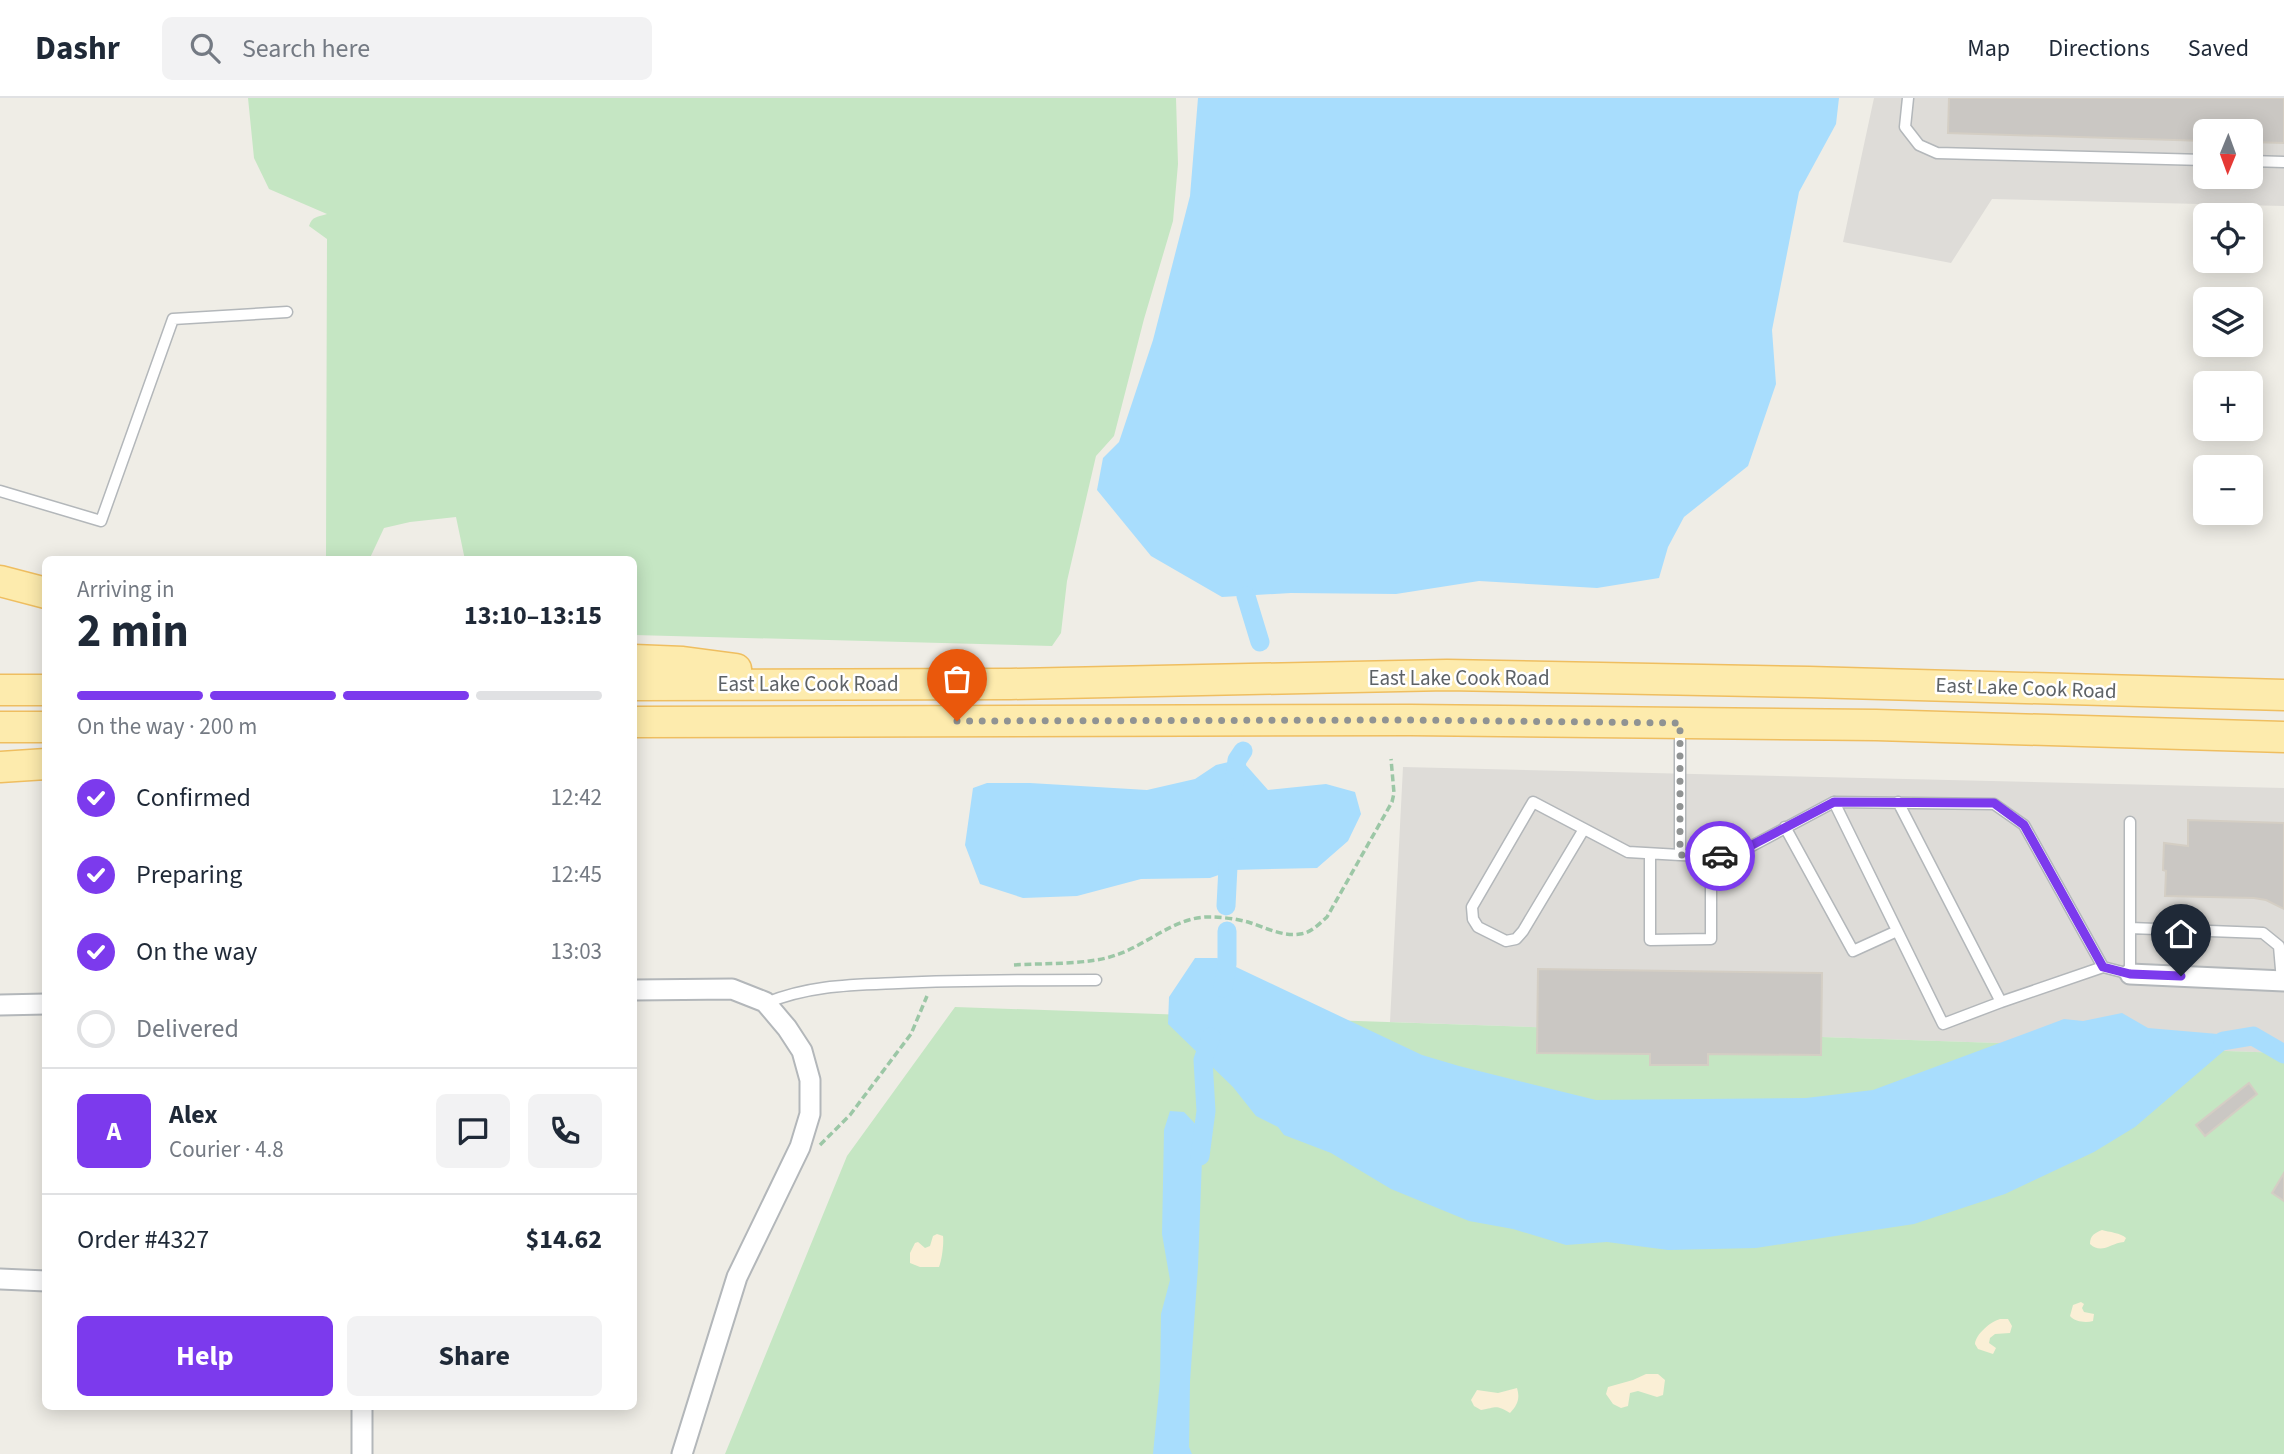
<!DOCTYPE html>
<meta charset="utf-8">
<style>
:root{--surface:#fff;--page:#f2f2f3;--text:#1f2937;--muted:#747a83;--line:#e0e1e3;--accent:#7c3aed}
body{margin:0;font-family:"Source Sans 3",sans-serif;background:var(--page);color:var(--text);height:100vh;display:flex;flex-direction:column;font-size:26px;white-space:nowrap}
*{box-sizing:border-box;margin:0}
p{font-size:23px;color:var(--muted)}
.icon{flex:none;width:38px;height:38px;fill:none;stroke:currentColor;stroke-width:2;stroke-linecap:round;stroke-linejoin:round}
.map{position:relative;flex:1;overflow:hidden}
.sheet{position:absolute;left:42px;top:458px;width:595px;height:854px;display:flex;flex-direction:column;background:var(--surface);border-radius:10px;box-shadow:0 4px 18px #0003}
.sheet>*{flex:none}
.needle{width:46px;rotate:181deg}
.controls{position:absolute;left:2193px;top:21px;display:grid;gap:14px}
.controls a{display:grid;place-items:center;width:70px;height:70px;border-radius:10px;background:var(--surface);box-shadow:0 4px 18px #0003;font-size:35px}
.pin{position:absolute;display:grid;place-items:center;width:60px;height:60px;color:#fff;margin:-72px -30px;border-radius:50% 50% 50% 0;rotate:-45deg;box-shadow:0 0 7px #0007}
.pin .icon{rotate:45deg}
.courier{position:absolute;display:grid;place-items:center;width:70px;height:70px;margin:-35px;border:5px solid #7c3aed;border-radius:50%;background:#fff;color:#222;box-shadow:0 2px 9px #0007}
.summary em{font-style:normal;font-weight:700}
.summary div{display:flex;flex-direction:column-reverse}
.summary{display:flex;align-items:center;justify-content:space-between;height:119px;padding:0 35px}
h1{font-size:46px;font-weight:700;line-height:52px}
.bar{display:grid;grid-template-columns:repeat(4,1fr);gap:10px 7px;align-content:center;height:84px;padding:0 35px}
.bar i{height:9px;border-radius:5px;background:var(--line)}
.bar .selected{background:var(--accent)}
.bar p{grid-column:span 4}
.line{display:flex;align-items:center;gap:18px;padding:0 35px;border-top:2px solid var(--line)}
.line div{flex:1}
.round{display:grid;place-items:center;flex:none;width:74px;height:74px;border-radius:10px;background:var(--page)}
ol{padding:0 35px;list-style:none}
li{display:flex;align-items:center;gap:21px;height:77px}
li p{margin-inline-start:auto}
li .icon{padding:7px;border-radius:50%;background:var(--accent);color:#fff;stroke-width:4}
li:last-child{color:var(--muted)}
li i{width:38px;height:38px;border:4px solid var(--line);border-radius:50%}
.cta{display:flex;gap:14px;margin-top:auto;padding:14px 35px}
.cta a{flex:1;height:80px;border-radius:10px;background:var(--accent);color:#fff;font-size:28px;font-weight:700;line-height:80px;text-align:center}
.cta a+a{background:var(--page);color:var(--text)}
header{display:flex;align-items:center;gap:42px;box-sizing:border-box;height:98px;padding:0 35px;background:var(--surface);border-bottom:2px solid var(--line)}
header strong{font-size:33px}
nav{display:flex;gap:38px;margin-inline-start:auto;font-size:24px}
.search{width:490px;height:63px;background:var(--page);display:flex;align-items:center;gap:18px;box-sizing:border-box;padding:0 24px;border-radius:10px;color:var(--muted);font-size:26px}
.map>svg:first-child{display:block}
.industrial{fill:#dedcd8;fill-rule:evenodd}
.green{fill:#c5e6c3}
.sand{fill:#faefd6}
.water{fill:#a8ddfd}
.lines{fill:none;stroke-linecap:round;stroke-linejoin:round}
.canal{stroke:#a8ddfd;stroke-width:19}
.building{fill:#cac7c3;stroke:#d4cec4;stroke-width:2}
.lane-casing{stroke:#b3b7ba;stroke-width:13}
.street-casing{stroke:#b3b7ba;stroke-width:23}
.primary-casing{stroke:#efbe60;stroke-width:33}
.path{stroke:#9cc7a6;stroke-width:3.5;stroke-dasharray:7 3.5;stroke-linecap:butt}
.lane{stroke:#fff;stroke-width:10}
.street{stroke:#fff;stroke-width:19}
.primary{stroke:#fdebad;stroke-width:30}
.done{stroke:#909393;stroke-width:7;stroke-dasharray:0 12.6}
.route{stroke:#7c3aed;stroke-width:9}
.labels{text-anchor:middle;dominant-baseline:central;stroke-width:5;stroke-linejoin:round;paint-order:stroke}
.street-label{font-size:21px;fill:#5d6266;stroke:#fff}
</style>
<header>
<strong>Dashr</strong>
<div class="search"><svg class="icon" aria-label="search" viewBox="0 0 24 24"><circle cx="10" cy="10" r="6"/><path d="M15 15l6 6"/></svg>Search here</div>
<nav><a>Map</a><a>Directions</a><a>Saved</a></nav>
</header>
<div class="map">
<svg width="2284" height="1356" viewBox="0 0 2284 1356">
<rect width="100%" height="100%" fill="#efede6"/>
<!-- industrial -->
<path class="industrial" d="M1874,0H2284V108L1992,101L1951,165L1843,144ZM2205,33H2250V79H2205Z
M1403,669L2284,690V955L1390,924Z"/>
<!-- green -->
<path class="green" d="M248,0H1176L1178,66L1173,123L1144,221L1114,338L1096,358L1067,483L1061,535L1052,548L634,537V462H465L456,419L410,424L384,430L369,462H330L326,459L327,141L309,128C312,118 318,119 327,116L269,91L254,60Z
M955,909L2284,955V1356H725L847,1058Z"/>
<!-- sand -->
<path class="sand" d="M2102,1132C2109,1134 2121,1135 2126,1140L2124,1144C2110,1145 2102,1157 2090,1146C2090,1137 2095,1135 2102,1132Z
M937,1136L943,1138C944,1145 942,1162 939,1169H920L910,1165V1155L915,1145L918,1144L925,1150L930,1148L933,1138Z
M2081,1204L2084,1206L2082,1210L2084,1214L2094,1216L2093,1223C2086,1225 2075,1224 2070,1218L2073,1207Z
M2000,1221H2008L2012,1228L2010,1235L1995,1236L1990,1240L1989,1245L1996,1250L1993,1256L1978,1251L1975,1246C1976,1236 1990,1224 2000,1221Z
M1646,1276H1658L1665,1282L1663,1297L1657,1299L1638,1293L1630,1295L1628,1308L1621,1310L1613,1306L1606,1296L1608,1289L1633,1282Z
M1517,1290C1520,1300 1518,1307 1510,1315C1495,1306 1496,1310 1481,1312L1474,1308L1471,1302L1477,1292L1498,1295Z"/>
<!-- water -->
<path class="water" d="M1198,0H1839L1836,26L1799,94L1772,232L1776,286L1748,368L1684,419L1668,449L1659,480L1597,490L1479,483L1396,496L1291,495L1222,499L1151,458L1097,392L1103,360L1119,344L1153,242L1190,98Z
M1237,662L1245,666L1268,692L1326,686L1355,694L1361,716L1348,743L1317,770L1233,772L1210,780L1141,781L1077,798L1023,800L980,786L965,747L973,690L987,685H1030L1147,692L1195,681L1216,667Z
M1195,860H1217L1422,957L1459,968L1596,1002L1806,1000L1873,992L2064,921L2083,923L2122,915L2148,930L2218,936L2226,951L2135,1029L2094,1054L2005,1096L1914,1126L1756,1150L1668,1152L1607,1144L1566,1147L1513,1131L1469,1123L1391,1091L1331,1055L1284,1037L1278,1029L1256,1018L1233,989L1168,926L1169,899Z
M1170,1013L1184,1014L1203,1034L1198,1169L1190,1284L1189,1349L1192,1356H1153L1160,1282L1161,1216L1170,1182L1162,1136L1164,1032Z"/>
<g class="lines">
<!-- canal -->
<path class="canal" d="M1246,498L1260,544
M1234,688L1237,662L1243,653
M1226,808L1229,749
M1223,890L1227,866V833
M2223,943L2253,938L2284,956
M1200,1058L1206,1013L1203,962L1211,939"/>
</g>
<!-- building -->
<path class="building" d="M1949,0H2284V45L2250,44V33H2205V43L1948,35Z
M2188,722L2284,725V811L2266,802L2254,800L2165,798L2166,773L2163,772L2164,745L2188,748Z
M1538,871L1822,875L1821,957L1708,956V967H1650V956L1537,955Z
M2249,985L2257,996L2205,1038L2196,1027Z
M2284,1075V1103L2272,1095Z"/>
<g class="lines">
<defs>
<path id="lane" d="M1908,0L1905,29L1919,47L1937,55L2205,62
M2250,63L2284,64
M0,393L101,423L173,221L287,214
M1834,704L1943,926L2001,904
M1785,729L1853,853L1897,833
M1584,731L1523,833L1516,841L1506,843L1478,829L1473,821L1472,809L1533,704L1628,754L1680,757V629
M1650,756V842L1711,841V758
M1680,757L1731,759L1834,704L1994,706L2024,727L2103,869L2001,904L1898,704
M2130,830L2263,835L2279,848L2282,883
M2103,869L2130,876V724
M766,905C810,887 851,887 898,885C964,882 1030,882 1096,882"/>
<path id="street" d="M2130,876L2284,883
M634,892L732,891L765,904L787,930L802,953L810,982V1016L800,1049L737,1179L682,1356
M0,907L46,906
M0,1181L46,1183
M362,1309V1356"/>
<path id="primary" d="M0,483L46,495
M634,562L683,564L736,571
M634,587L1011,586L1447,577L1809,584L2284,597
M0,592H46
M634,624L1410,622L1876,627L2284,639
M0,629H46
M0,669L46,666"/>
</defs>
<!-- lane casing -->
<use href="#lane" class="lane-casing"/>
<!-- street casing -->
<use href="#street" class="street-casing"/>
<!-- primary casing -->
<use href="#primary" class="primary-casing"/>
<!-- path -->
<path class="path" d="M1014,867C1043,865 1090,867 1116,857C1147,847 1176,818 1210,819C1222,819 1237,821 1248,824C1264,829 1283,839 1300,836C1311,835 1319,826 1327,819L1392,704L1394,695L1391,661
M820,1047L850,1017L911,936L927,898"/>
<!-- lane -->
<use href="#lane" class="lane"/>
<!-- street -->
<use href="#street" class="street"/>
<!-- primary -->
<use href="#primary" class="primary"/>
</g>
<g class="lines">
<!-- done -->
<path class="done" d="M957,623L1410,622L1680,625V757L1720,758"/>
<!-- route -->
<path class="route" d="M1720,758H1731L1834,704L1994,705L2024,727L2103,869L2130,876L2181,878"/>
</g>
<g class="labels">
<!-- street labels -->
<g class="street-label">
<text x="1459" y="580">East Lake Cook Road</text>
<text x="808" y="586">East Lake Cook Road</text>
<text transform="translate(2026 590) rotate(2)">East Lake Cook Road</text>
</g>
</g>
</svg>
<div class="controls">
<a><svg class="needle" viewBox="-14 -14 28 28"><path d="M0-13l5 13h-10z" fill="#e53935"/><path d="M0 13l5-13h-10z" fill="#747a83"/></svg></a>
<a><svg class="icon" aria-label="locate" viewBox="0 0 24 24"><circle cx="12" cy="12" r="6"/><path d="M12 2v4M12 18v4M2 12h4M18 12h4"/></svg></a>
<a><svg class="icon" aria-label="layers" viewBox="0 0 24 24"><path d="M12 4l9 5-9 5-9-5zM3 14l9 5 9-5"/></svg></a>
<a>+</a>
<a>−</a>
</div>
<div class="pin" style="left:957px;top:623px;background:#ea580c"><svg class="icon" aria-label="bag" viewBox="0 0 24 24"><path d="M5 8h14l-1 12H6zM9 8a3 3 0 0 1 6 0"/></svg></div>
<div class="pin" style="left:2181px;top:878px;background:#1f2937"><svg class="icon" aria-label="home" viewBox="0 0 24 24"><path d="M3 11l9-7 9 7M6 9v11h12V9"/></svg></div>
<div class="courier" style="left:1720px;top:758px"><svg class="icon" aria-label="car" viewBox="0 0 24 24"><path d="M5 17H2v-5l4-1 3-4h7l3 4 3 1v5h-3M9 17h6M6 11h13"/><circle cx="7" cy="17" r="2"/><circle cx="17" cy="17" r="2"/></svg></div>
<section class="sheet">
<div class="summary"><div><h1>2 min</h1><p>Arriving in</p></div><em>13:10–13:15</em></div>
<div class="bar"><i class="selected"></i><i class="selected"></i><i class="selected"></i><i></i><p>On the way · 200 m</p></div>
<ol>
<li><svg class="icon" aria-label="check" viewBox="0 0 24 24"><path d="M5 12l5 5 9-10"/></svg>Confirmed<p>12:42</p></li>
<li><svg class="icon" aria-label="check" viewBox="0 0 24 24"><path d="M5 12l5 5 9-10"/></svg>Preparing<p>12:45</p></li>
<li><svg class="icon" aria-label="check" viewBox="0 0 24 24"><path d="M5 12l5 5 9-10"/></svg>On the way<p>13:03</p></li>
<li><i></i>Delivered</li>
</ol>
<div class="line" style="height:126px"><b class="round" style="background:var(--accent);color:#fff">A</b><div><b>Alex</b><p>Courier · 4.8</p></div><a class="round"><svg class="icon" aria-label="chat" viewBox="0 0 24 24"><path d="M4 5h16v11H9l-5 4z"/></svg></a><a class="round"><svg class="icon" aria-label="phone" viewBox="0 0 24 24"><path d="M5 4h4l2 5-3 2q2 4 5 5l2-3 5 2v4C11 20 4 13 5 4z"/></svg></a></div>
<div class="line" style="height:91px"><div>Order #4327</div><b>$14.62</b></div>
<div class="cta"><a>Help</a><a>Share</a></div>
</section>
</div>
